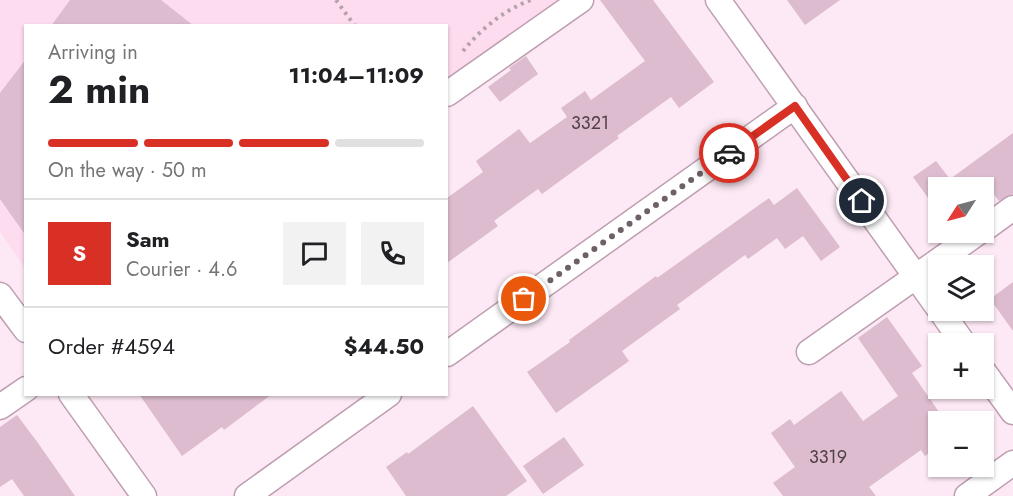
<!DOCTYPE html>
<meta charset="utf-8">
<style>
:root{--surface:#fff;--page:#f2f2f2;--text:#202124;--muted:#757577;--line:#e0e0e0;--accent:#d93025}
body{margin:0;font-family:Jost,sans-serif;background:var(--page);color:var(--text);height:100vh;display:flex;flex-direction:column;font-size:22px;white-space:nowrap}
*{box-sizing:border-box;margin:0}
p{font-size:20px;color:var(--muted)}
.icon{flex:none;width:33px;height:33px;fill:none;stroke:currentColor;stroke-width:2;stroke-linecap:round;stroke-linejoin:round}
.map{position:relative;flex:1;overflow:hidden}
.drawer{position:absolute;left:24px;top:24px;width:424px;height:372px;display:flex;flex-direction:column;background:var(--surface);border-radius:0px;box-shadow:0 2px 4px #0004}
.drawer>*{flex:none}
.needle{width:39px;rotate:234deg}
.tools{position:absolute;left:928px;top:177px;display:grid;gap:12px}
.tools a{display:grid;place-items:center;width:66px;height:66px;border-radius:0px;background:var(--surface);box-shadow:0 2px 4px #0004;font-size:30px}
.pin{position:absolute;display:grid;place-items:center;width:51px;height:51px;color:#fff;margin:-26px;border:3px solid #fff;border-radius:50%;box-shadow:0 2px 6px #0007}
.courier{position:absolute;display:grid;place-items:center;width:60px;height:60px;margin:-30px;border:4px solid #d93025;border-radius:50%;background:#fff;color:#222;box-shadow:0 2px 8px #0007}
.head em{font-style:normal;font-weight:700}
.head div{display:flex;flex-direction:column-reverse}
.head{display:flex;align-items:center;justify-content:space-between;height:102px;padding:0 24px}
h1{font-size:39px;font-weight:700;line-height:45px}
.bar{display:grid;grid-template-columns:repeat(4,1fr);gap:9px 6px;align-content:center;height:72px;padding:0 24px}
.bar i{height:8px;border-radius:4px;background:var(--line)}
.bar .current{background:var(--accent)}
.bar p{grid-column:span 4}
.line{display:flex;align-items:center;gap:15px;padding:0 24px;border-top:2px solid var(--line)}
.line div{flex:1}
.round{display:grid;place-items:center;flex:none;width:63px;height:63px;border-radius:0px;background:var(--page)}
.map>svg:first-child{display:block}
.built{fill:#fddcef}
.building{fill:#dcbcce}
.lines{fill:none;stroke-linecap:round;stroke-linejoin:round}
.minor-casing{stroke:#be9eb0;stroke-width:27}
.path{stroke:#b4a3ad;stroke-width:4;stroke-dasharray:3 4.5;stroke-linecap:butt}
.minor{stroke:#fff;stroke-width:24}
.done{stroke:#6e6068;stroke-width:6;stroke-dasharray:0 10.8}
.route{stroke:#d93025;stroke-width:8}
.labels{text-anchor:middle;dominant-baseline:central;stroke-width:6;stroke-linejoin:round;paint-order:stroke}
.number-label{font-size:18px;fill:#504048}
</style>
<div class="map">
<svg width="1013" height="496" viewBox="0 0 1013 496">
<rect width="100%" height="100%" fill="#fde9f5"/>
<!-- built -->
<path class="built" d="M0,0H562L447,81V26H26L25,268L0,232Z"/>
<!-- building -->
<path class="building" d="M70,0H161L194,26H51Z
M600,0H653L714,82L679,108L671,97L617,136L619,138L542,194L538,189L494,221L498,226L447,263V198L483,172L476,161L519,129L530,143L567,117L561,108L585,91L591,100L645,61Z
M787,0H840L805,25Z
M526,56L538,74L500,102L488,87L511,70L509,68Z
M26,59V236L0,199V93Z
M1013,133V194L999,201L989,188H939V213L913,177L936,161L950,179Z
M797,188L840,247L821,261L803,236L785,249L777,238L748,259L745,255L677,305L680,309L622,351L629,361L556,413L527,372L570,342L569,340L656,276L657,278L769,198L774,205Z
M1013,282V331L990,299Z
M887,317L922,366L912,373L939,412V446L925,456L921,450L869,487L876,496H783L773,483L795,467L771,433L790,419L794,425L841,391L863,421L898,396L858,338Z
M139,394H272L224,430L222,427L182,456Z
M473,406L527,481L506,496H406L386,467L407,452L408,454Z
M17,415L38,443L75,496H24L12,479L0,487V427Z
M564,437L584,465L543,494L523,466Z"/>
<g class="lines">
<defs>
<path id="minor" d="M718,0L939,309
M447,94L581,0
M984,229L1013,208
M0,295L26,330
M940,310L964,344
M809,352L979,232
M447,354L795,106
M984,372L1013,412
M71,394L144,496
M0,407L26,389
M247,496L389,394
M967,496L1013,463"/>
</defs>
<!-- minor casing -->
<use href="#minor" class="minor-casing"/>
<!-- path -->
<path class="path" d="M336,0L355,26
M463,51C481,29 504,10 531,0"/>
<!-- minor -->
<use href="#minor" class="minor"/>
</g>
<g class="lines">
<!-- done -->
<path class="done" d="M524,299L729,153"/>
<!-- route -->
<path class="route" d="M729,153L795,106L862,201"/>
</g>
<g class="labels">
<!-- number labels -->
<g class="number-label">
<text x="590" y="123">3321</text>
<text x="828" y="457">3319</text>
</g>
</g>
</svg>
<div class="tools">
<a><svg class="needle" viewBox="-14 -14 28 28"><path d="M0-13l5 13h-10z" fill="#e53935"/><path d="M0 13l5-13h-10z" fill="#757577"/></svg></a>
<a><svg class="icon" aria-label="layers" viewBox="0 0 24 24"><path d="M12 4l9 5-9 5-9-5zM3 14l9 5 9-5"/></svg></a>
<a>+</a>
<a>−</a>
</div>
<div class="pin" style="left:524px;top:299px;background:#ea580c"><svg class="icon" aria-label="bag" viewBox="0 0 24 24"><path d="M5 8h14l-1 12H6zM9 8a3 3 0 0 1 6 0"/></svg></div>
<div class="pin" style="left:862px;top:201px;background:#1f2937"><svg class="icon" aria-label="home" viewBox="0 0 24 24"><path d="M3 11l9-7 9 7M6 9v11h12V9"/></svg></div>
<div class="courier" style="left:729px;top:153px"><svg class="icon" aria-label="car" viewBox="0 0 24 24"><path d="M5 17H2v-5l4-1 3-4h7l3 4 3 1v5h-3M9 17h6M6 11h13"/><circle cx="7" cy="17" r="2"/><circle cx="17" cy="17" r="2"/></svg></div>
<section class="drawer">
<div class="head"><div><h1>2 min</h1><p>Arriving in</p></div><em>11:04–11:09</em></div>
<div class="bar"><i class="current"></i><i class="current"></i><i class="current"></i><i></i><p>On the way · 50 m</p></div>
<div class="line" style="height:108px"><b class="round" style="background:var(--accent);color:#fff">S</b><div><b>Sam</b><p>Courier · 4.6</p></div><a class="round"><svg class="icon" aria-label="chat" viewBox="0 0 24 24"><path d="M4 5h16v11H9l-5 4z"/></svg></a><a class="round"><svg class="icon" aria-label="phone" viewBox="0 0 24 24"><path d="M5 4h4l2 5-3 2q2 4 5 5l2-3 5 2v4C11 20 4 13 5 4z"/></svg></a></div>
<div class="line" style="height:78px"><div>Order #4594</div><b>$44.50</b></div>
</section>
</div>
